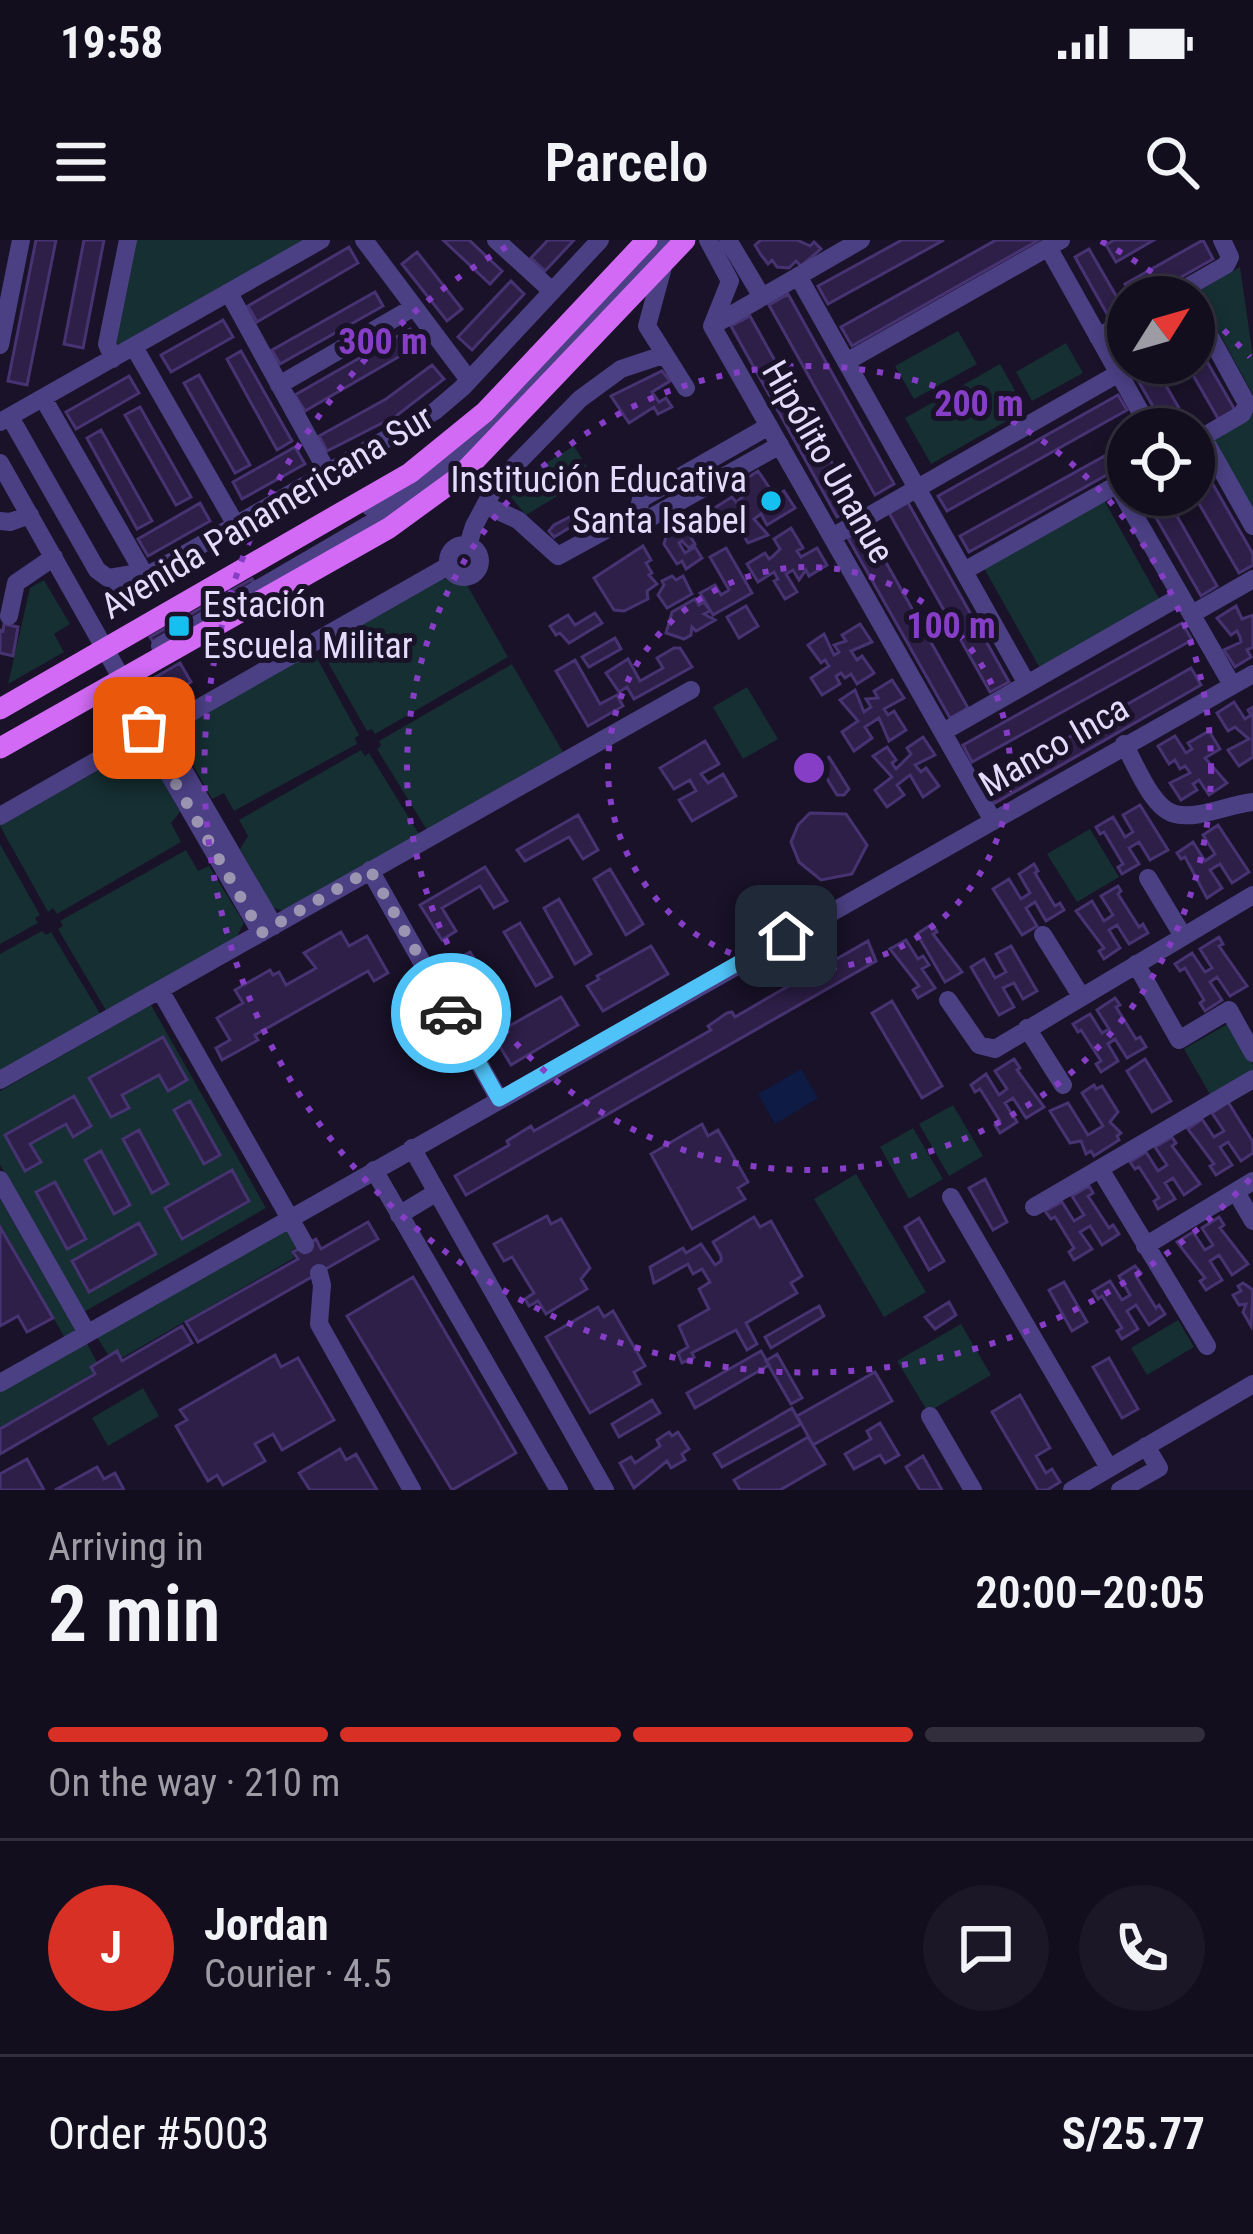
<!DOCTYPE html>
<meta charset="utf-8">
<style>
:root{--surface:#130e1e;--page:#1c1727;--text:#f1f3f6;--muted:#9d9ca4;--line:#322e3c;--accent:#d93025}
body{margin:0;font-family:"Roboto Condensed",sans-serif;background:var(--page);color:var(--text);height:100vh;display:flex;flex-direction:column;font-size:45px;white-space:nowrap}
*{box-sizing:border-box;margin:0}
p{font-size:39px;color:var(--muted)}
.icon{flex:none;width:66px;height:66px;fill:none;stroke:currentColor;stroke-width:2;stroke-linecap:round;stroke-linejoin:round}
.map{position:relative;height:1250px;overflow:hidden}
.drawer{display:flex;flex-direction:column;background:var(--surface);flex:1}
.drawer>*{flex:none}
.needle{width:78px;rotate:53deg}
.tools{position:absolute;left:1107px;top:36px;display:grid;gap:24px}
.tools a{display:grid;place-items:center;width:108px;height:108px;border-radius:50%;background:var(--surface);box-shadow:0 6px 18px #0003,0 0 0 3px var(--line);font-size:60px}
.pin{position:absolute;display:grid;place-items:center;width:102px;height:102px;color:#fff;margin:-51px;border-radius:24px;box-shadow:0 6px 18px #0006}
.courier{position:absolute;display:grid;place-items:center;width:120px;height:120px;margin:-60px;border:9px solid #4fc3f7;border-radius:50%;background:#fff;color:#222;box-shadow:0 3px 15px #0007}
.headline em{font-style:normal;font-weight:600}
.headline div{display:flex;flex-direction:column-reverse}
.headline{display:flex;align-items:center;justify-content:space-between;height:204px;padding:0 48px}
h1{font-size:78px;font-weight:600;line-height:90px}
.bar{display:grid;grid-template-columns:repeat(4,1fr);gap:18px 12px;align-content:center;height:144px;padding:0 48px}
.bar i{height:15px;border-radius:9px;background:var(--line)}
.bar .on{background:var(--accent)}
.bar p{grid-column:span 4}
.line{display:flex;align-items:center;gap:30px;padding:0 48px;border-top:3px solid var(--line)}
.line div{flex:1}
.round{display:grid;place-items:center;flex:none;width:126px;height:126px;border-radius:63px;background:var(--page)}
.status{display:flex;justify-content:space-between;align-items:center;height:84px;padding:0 60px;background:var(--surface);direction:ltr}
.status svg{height:33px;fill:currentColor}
header{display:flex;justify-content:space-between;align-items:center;height:156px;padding:0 48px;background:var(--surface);font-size:54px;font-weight:600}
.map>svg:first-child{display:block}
.green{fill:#152f32}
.water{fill:#0e1c45}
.building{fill:#2d1f48;stroke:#473372;stroke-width:3}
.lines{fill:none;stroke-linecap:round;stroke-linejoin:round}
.minor{stroke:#4b4084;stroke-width:18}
.major{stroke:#d26af5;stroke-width:21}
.done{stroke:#9c95b2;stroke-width:12;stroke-dasharray:0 21.6}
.route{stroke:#4fc3f7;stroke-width:15}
.ring{fill:none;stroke:#853ec5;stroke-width:6;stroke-dasharray:6 12}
.poi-dot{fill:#15bff0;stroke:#191228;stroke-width:4.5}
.labels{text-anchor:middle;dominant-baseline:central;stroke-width:10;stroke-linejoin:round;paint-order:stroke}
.street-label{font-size:36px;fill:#e3dcfd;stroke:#191228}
.poi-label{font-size:36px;fill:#e3dcfd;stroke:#191228;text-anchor:end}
.centre{fill:#853ec5;stroke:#191228;stroke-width:6}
.ring-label{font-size:36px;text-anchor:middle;font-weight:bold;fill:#853ec5;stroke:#191228;stroke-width:10;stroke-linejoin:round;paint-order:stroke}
</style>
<div class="status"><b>19:58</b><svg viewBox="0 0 49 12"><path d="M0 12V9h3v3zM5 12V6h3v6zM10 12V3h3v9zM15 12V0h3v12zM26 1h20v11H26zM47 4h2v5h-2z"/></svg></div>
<header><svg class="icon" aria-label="menu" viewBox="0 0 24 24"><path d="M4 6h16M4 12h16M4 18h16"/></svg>Parcelo<svg class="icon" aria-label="search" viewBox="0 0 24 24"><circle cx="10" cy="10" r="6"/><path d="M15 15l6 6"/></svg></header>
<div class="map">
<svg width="1253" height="1250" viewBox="0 0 1253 1250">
<rect width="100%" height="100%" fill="#191228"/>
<!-- green -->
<path class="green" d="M133,0H307L119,106L116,104Z
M1240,27L1253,117V155L1197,52Z
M958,91L977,124L914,159L895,126Z
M1066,103L1083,133L1032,161L1016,132Z
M1000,124L1026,170L931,224L905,178Z
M1253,174V272L1210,200Z
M574,206L592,235L526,275L504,249Z
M1104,260L1161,362L1041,430L984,328Z
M440,338L467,345L508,417L375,494L372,489L367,491L318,405Z
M44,340L70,384L54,394L64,412L8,444L30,348Z
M312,409L359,495L355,498L357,504L234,571L224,553L212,559L178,498L180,485Z
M512,424L563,512L427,590L377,509L381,506L379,501Z
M747,447L778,499L743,519L713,467Z
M136,509L146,511L180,572L171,583L181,602L57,674L53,668L48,672L0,586Z
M361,510L365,516L369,513L419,594L284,671L273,668L240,609L248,596L239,580Z
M1090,589L1119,637L1077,662L1047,614Z
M0,604L40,675L35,678L38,683L0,704Z
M186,610L198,631L209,626L244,683L236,698L107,772L58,689L63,686L60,681Z
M42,691L46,695L51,692L101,775L0,832V714Z
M151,765L266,968L84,1072L0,925V851Z
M1229,783L1253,825V834L1212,858L1184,809Z
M953,865L983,916L949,936L919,884Z
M913,888L943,939L909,959L880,907Z
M856,934L926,1052L884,1077L814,959Z
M0,959L75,1090L74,1096L66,1100L0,984Z
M289,985L301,1005L291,1011L294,1018L122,1118L117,1110L108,1115L97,1097Z
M1178,1080L1194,1107L1147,1135L1131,1108Z
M961,1084L991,1135L928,1172L897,1121Z
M85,1100L97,1122L90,1126L94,1133L0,1188V1150Z
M143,1148L159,1176L108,1206L92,1178Z"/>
<!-- water -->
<path class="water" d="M801,829L818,858L775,884L758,854Z"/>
<!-- building -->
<path class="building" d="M36,0H56L27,145L8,141Z
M84,0H104L83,108L64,104Z
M443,0H469L502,31L490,44Z
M548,0H574L545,31L531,18Z
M761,0H797L810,6L814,2L821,9L801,26L796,21L789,28L777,27L772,20L768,24L761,15L755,5Z
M902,0H944L828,64L818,46Z
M996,0H1039L852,106L841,87Z
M1114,0H1154L1116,22L1106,5Z
M1203,0L1213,19L1146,57H1132L1125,44Z
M349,7L358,23L257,82L248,66Z
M1089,9L1126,73L1111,81L1075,17Z
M417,12L462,69L447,81L402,24Z
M511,41L524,54L472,110L458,97Z
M375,52L383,66L280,124L272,110Z
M788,54L894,244L875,255L769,65Z
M750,76L856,266L837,277L731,86Z
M223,80L233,97L171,132L161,115Z
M410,89L419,105L305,171L295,155Z
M1128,98V123H1153L1191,189H1166L1117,104Z
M1194,99L1236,172L1220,182L1186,123H1194Z
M241,111L292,201L277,210L227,119Z
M432,125L444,139L396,176L327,211L319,196L386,159Z
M662,131L670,141L652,152L659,162L666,158L672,167L658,174L654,167L629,183L611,156Z
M199,135L250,225L235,233L184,143Z
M129,136L139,153L76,189L66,172Z
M1118,155L1127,170L947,271L938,256Z
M140,167L191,257L176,265L125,175Z
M101,190L152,281L137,289L87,198Z
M1128,203V223L969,312L960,296Z
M295,207L305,224L242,259L233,242Z
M1199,220L1253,314V325L1239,333L1194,255V223Z
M758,231L771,250L763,255L767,261L784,251L795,268L767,285L761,274L754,279L768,295L748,303L738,286L745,282L742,278L728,287L716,267L732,257L736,262L739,260L747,252L741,242Z
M1143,255H1165L1217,346L1201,356Z
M907,261L1009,442L990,452L888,271Z
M200,263L210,281L148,316L138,299Z
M585,269L589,276L554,297L549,291L554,285Z
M676,287L679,291L685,288L695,304L689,308L682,301L679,303L685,313L695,307L702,318L686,329L682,321L677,324L664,304L667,293Z
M866,287L968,468L950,478L848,298Z
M791,288L803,308L797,311L801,317L817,308L827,325L809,336L806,330L799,340L793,330L786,334L797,352L785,359L774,341L778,339L774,332L758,342L747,324L765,313L769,319L772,317L780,309L774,299Z
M643,306L651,320L646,323L652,333L649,335L657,344L647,351L648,359L624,371L614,370L594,338Z
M726,308L752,353L713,375L700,353L715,345L721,355L729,350L710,317Z
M672,336L676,340L683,336L692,354L667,368L658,355L664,345L662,341Z
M252,339L256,346L155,405L150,397Z
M695,359L699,365L704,362L710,371L704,374L715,380L696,391L692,387L691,395L684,399L666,393L672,372Z
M746,366L758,386L739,398L727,377Z
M1236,366L1242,379L1253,375V407L1247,410L1251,417L1235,427L1224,410L1241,402L1240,397L1237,391L1231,395L1217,378Z
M595,373L602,383L569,403L560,393L556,395L550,386L568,375L575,385Z
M1182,383L1192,400L972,522L963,505Z
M4,384L18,387L13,416L0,413V390L3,391Z
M860,384L872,402L851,411L857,420L862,416L874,433L857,444L851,434L845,438L841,433L836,436L840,444L822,455L811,438L829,426L825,420L821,423L808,405L824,394L834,415L839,412L834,405L846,401L842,395Z
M615,398L621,409L589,427L582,417Z
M674,408H680L692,427L634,459L627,447L619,452L606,433L628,419L640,441L663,428L657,418Z
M575,420L600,464L617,455L623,466L588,486L556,431Z
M180,423L191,442L156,462L145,443Z
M1191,428L1201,445L995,563L985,545Z
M892,440L904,458L884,469L888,475L894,471L906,490L889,501L879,478L865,487L872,498L854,511L842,492L858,481L840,460L855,450L864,472L871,467L866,459L878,458L874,451Z
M1234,462L1245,479L1251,475L1248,470L1253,467V517L1239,526L1228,510L1249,499L1235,487L1228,491L1217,473Z
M1209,491L1220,509L1205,518L1227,543L1209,555L1199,540L1193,544L1197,550L1181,560L1170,543L1190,533L1185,526L1180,529L1175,520L1169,524L1158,506L1175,496L1186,513L1192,509L1188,503Z
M923,497L935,515L915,525L921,532L926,528L939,546L923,557L910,535L897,545L904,555L887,567L875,550L892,537L873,516L887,507L896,520L892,523L896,529L911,514L907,508Z
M705,501L719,524L701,534L708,543L723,534L736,556L692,581L679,560L696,551L690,540L674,549L660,528Z
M829,517L849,549L844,555H837L818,524Z
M1140,565L1168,610L1150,620L1139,602L1129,608L1139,624L1122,634L1118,627L1123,624L1104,592L1100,594L1096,587L1113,577L1125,597L1133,592L1123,575Z
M810,573L846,574L867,605L852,634L821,640L799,622L791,602L798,585Z
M578,575L598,610L583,619L569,597L525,621L517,610Z
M1218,585L1249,632L1232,643L1220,624L1210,630L1222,648L1207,658L1185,617L1181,619L1177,613L1193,602L1205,621L1215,614L1203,595Z
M1034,624L1038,631L1035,633L1055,666L1060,663L1064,670L1046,681L1035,662L1026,668L1037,686L1022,695L993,649L1009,639L1021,659L1030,653L1019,634Z
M485,627L507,661L494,668L480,646L442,668L456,691L442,700L420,665Z
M610,629L643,684L626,695L594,639Z
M1118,646L1121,651L1118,654L1139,687L1143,684L1148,693L1129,704L1117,685L1109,690L1120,708L1104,719L1099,711L1104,708L1076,671L1092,661L1104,681L1113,675L1101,656Z
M559,659L591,714L575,724L544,668Z
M520,683L552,737L536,746L504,692Z
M932,684L937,692L933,694L962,732L945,742L917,694Z
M341,692L349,706L367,696L388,733L374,741L368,731L255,795L258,800L222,820L216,808L230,800L217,778L243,763L235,750L270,730L273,735L279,732L286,745L316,728L304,713Z
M1219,697L1223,704L1219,706L1247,746L1230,756L1217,737L1210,742L1222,760L1205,771L1200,763L1204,760L1185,728L1180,731L1175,724L1192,713L1205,732L1212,728L1200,709Z
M906,700L918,719L923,716L929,725L922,729L935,748L918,758L913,750L919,746L890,709Z
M868,701L876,721L466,955L455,936L509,905L507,901L531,886L534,891L711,790L708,786L727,773L732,772L735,777L804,737L806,727L823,717L833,721Z
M651,706L668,734L603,771L587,746L599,739L597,736Z
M1011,706L1037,751L1023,759L1014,743L1003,748L1014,767L999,775L971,727L984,719L995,738L1006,732L996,714Z
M470,712L501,763L484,774L453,722Z
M561,757L578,785L511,825L493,795Z
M1115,758L1120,765L1116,767L1136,799L1140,797L1146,807L1127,818L1115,799L1108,804L1118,821L1101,832L1096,824L1101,821L1081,790L1078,792L1073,784L1090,774L1102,793L1109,789L1097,770Z
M892,761L942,846L922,858L872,773Z
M163,797L187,840L168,851L159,835L122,855L129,868L111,877L89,838Z
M1014,819L1020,828L1017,830L1044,867L1026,878L1013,858L1005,863L1017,882L1000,893L995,885L1000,881L980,849L975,852L971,845L986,834L999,855L1007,849L995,831Z
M1145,819L1171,861L1152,872L1127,831Z
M1094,845L1096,849L1102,846L1118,872L1110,882L1121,893L1117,896L1119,900L1094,916L1091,911L1086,914L1081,901L1070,903L1050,871L1068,863L1088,895L1103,886L1082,853Z
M74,856L91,886L73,897L66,884L30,904L41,922L25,931L5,895Z
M190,861L220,915L204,924L174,870Z
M1228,862L1253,902V913L1241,921L1228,902L1220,907L1232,925L1216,935L1210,926L1214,924L1188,889L1202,879L1214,897L1224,891L1212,873Z
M702,884L708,896L718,890L748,942L738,948L745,959L692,989L651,914Z
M139,890L168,944L152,953L123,899Z
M1172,897L1176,903L1172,906L1200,944L1184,955L1173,938L1165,943L1175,959L1158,969L1154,961L1159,958L1139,927L1135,929L1130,922L1146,912L1158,931L1167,925L1155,907Z
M101,911L130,965L114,974L85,920Z
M232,930L249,961L182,999L165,968Z
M985,939L1007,982L993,990L969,948Z
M55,942L86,999L67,1009L36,952Z
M1089,946L1093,953L1088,956L1109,988L1113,985L1119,994L1102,1005L1090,986L1080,992L1092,1009L1074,1020L1069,1012L1074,1008L1055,977L1051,979L1045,971L1062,962L1074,981L1084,975L1072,956Z
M547,976L551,984L561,979L590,1028L581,1039L587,1049L546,1074L538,1061L529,1066L525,1059L534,1053L512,1017L504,1021L494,1004Z
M754,977L760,987L771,981L802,1036L791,1043L797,1053L746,1083L757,1104L747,1110L736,1090L692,1113L694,1117L682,1123L678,1113L688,1107L679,1086L709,1069L699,1049L710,1042L702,1029L693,1034L688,1024L654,1043L650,1027L683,1008L686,1013L701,1004L715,1025L721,1021V1016L713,1002Z
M1219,977L1224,985L1220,988L1248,1024L1232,1035L1219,1015L1210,1021L1222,1040L1206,1050L1200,1041L1205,1038L1177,1002L1193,992L1205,1010L1213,1005L1202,988Z
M919,978L944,1021L929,1030L905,987Z
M368,982L378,999L198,1102L186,1082L298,1019L293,1012L316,999L321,1009Z
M139,983L156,1014L89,1052L72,1021Z
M0,987L53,1078L27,1092L18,1076L0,1086Z
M1135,1026L1141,1033L1136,1036L1156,1068L1159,1065L1165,1074L1149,1085L1136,1065L1127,1071L1138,1089L1122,1099L1117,1091L1122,1088L1102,1056L1098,1059L1093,1051L1110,1041L1122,1060L1130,1055L1119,1036Z
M413,1037L516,1213L452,1250L347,1076Z
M1064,1042L1087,1082L1072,1091L1049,1050Z
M1243,1043L1253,1050L1251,1086L1243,1072L1246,1064L1239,1065L1233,1055L1241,1051L1238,1046Z
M949,1062L956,1075L935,1089L925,1077Z
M819,1066L824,1076L771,1108L765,1097Z
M598,1067L604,1077L613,1071L645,1126L634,1132L640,1144L590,1173L546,1097Z
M182,1086L192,1103L0,1214V1189L95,1134L91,1127L117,1111L122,1121Z
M761,1111L769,1125L695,1168L687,1153Z
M777,1114L802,1158L791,1164L766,1121Z
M275,1115L281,1127L298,1118L334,1180L282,1210L273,1194L255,1204L265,1221L223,1245L217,1235L208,1241L176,1186L187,1180L180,1170Z
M1109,1118L1138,1169L1122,1178L1093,1127Z
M875,1132L892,1161L813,1205L797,1176Z
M1020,1155L1050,1208L1036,1216L1046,1233L1052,1229L1060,1242L1047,1250H1038L992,1172Z
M652,1160L660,1173L619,1197L612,1184Z
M792,1168L801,1184L722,1227L714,1214Z
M880,1183L899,1215L885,1223L880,1215L854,1229L845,1214L871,1199L867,1191Z
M669,1192L672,1196L678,1192L689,1209L682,1214L685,1220L671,1228L667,1221L634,1248L620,1223L631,1217L635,1223L660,1206L657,1200Z
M808,1197L825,1224L780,1250H740L734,1240Z
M340,1209L346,1220L356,1214L377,1250H310L299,1233Z
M923,1216L942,1250H920L906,1227Z
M27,1219L44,1250H0V1234Z
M97,1227L104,1239L115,1233L124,1250H55Z"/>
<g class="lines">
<!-- minor -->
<path class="minor" d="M364,0L469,140
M496,0L552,51
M708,0L730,41L712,86
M728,0L762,57
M1048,7L1150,189
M663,27L647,86L686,148
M798,36L1027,444
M229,53L328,233
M1170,57L1226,25L1230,17L1222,0
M1194,67L1247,164L1242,174L1194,202
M712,86L992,579
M712,86L861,0
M1098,97L1128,80
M0,105L21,0
M134,107L236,285
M113,119L107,104L128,0
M846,122L1061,0
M279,145L414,67
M43,158L146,337
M10,177L97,330L108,338L143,332
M502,177L667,0
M0,182L321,0
M769,186L641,259L638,272L650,278L780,205
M1203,197L1253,286
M0,223L118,432L160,490L274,686
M1117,245L1231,443
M485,265L518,280L558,316L613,286
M370,267L408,247L492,188
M0,281L10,282L30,275
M832,297L1119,133
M448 321a16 16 0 1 1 32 0a16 16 0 1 1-32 0Z
M468,305L474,286L496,245L580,159L621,129L663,115
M964,331L1127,239
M115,354L435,171L462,148L600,0
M1192,374L1253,339
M9,376L16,343L54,317
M160,406L423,253L471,211
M140,471L145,493L261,693
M160,490L448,326
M943,492L1181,356
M1124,504C1135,523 1152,569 1175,574C1198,580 1230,564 1253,562
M0,576L145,493
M370,630L499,859
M1148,638L1183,696
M1043,695L1081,756
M1136,724L1179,800L1229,770L1253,813
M160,750L305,1005
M948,760L979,805L995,809L1253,655
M1027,788L1063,845
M0,840L691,450
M412,908L605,1250
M1100,929L1207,1106
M374,930L559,1250
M0,940L87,1093
M1236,952L1253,981
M951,957L1109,1228
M1034,967L1253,839
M399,975L437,952
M1145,1006L1253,941
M319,1033L322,1045L319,1084L412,1250
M0,1143L1253,434
M930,1176L973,1250
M1072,1250L1253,1144
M1120,1250L1159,1228L1146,1206"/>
<!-- major -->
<path class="major" d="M0,469L410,233L485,172L647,0
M0,508L389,288L459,237L685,0"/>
</g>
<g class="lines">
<!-- done -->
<path class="done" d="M144,488L261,693L370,630L451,773"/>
<!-- route -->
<path class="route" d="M451,773L499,859L786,696"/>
</g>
<!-- distance rings -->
<g class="ring">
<circle cx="809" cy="528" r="201"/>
<circle cx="809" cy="528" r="402"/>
<path d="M1250 939A603 603 0 1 1 517 1M1101 1A603 603 0 0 1 1184 56M1197 66A603 603 0 0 1 1250 117"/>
</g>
<!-- markers -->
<g class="poi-dot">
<circle cx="771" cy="261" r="12"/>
<rect x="167" y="374" width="24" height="24" rx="6"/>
</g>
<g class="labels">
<!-- street labels -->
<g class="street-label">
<text transform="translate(828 222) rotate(60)">Hipólito Unanue</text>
<text transform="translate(267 272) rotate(-31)">Avenida Panamericana Sur</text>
<text transform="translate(1054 506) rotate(-30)">Manco Inca</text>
</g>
<!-- poi labels -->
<g class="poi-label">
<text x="747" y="240">Institución Educativa<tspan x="747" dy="41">Santa Isabel</tspan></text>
<text x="203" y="365" text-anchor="start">Estación<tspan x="203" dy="41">Escuela Militar</tspan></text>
</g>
</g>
<circle cx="809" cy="528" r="18" class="centre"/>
<g class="ring-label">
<text x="383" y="114">300 m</text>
<text x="979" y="176">200 m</text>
<text x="951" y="398">100 m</text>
</g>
</svg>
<div class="tools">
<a><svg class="needle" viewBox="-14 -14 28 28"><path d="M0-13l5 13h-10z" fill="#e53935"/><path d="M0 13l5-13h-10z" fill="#9d9ca4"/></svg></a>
<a><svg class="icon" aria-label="locate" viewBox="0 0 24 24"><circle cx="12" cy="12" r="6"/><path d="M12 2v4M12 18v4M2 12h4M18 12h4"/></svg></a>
</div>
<div class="pin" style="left:144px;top:488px;background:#ea580c"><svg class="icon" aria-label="bag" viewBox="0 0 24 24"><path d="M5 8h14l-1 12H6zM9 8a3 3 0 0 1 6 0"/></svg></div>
<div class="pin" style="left:786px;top:696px;background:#1f2937"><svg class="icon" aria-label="home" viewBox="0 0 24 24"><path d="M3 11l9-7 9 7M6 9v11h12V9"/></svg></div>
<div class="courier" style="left:451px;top:773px"><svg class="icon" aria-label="car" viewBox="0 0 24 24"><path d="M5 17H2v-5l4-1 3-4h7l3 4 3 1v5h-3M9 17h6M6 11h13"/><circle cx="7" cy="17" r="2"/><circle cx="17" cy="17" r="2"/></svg></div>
</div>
<section class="drawer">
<div class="headline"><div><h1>2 min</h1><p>Arriving in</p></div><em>20:00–20:05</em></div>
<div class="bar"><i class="on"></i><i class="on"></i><i class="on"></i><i></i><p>On the way · 210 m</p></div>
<div class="line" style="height:216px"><b class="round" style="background:var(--accent);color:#fff">J</b><div><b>Jordan</b><p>Courier · 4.5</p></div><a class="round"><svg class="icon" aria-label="chat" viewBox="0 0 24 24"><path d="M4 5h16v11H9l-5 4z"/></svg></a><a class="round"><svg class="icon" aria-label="phone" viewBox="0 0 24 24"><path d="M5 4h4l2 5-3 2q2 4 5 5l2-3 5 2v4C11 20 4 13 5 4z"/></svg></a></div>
<div class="line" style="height:156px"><div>Order #5003</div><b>S/25.77</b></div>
</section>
